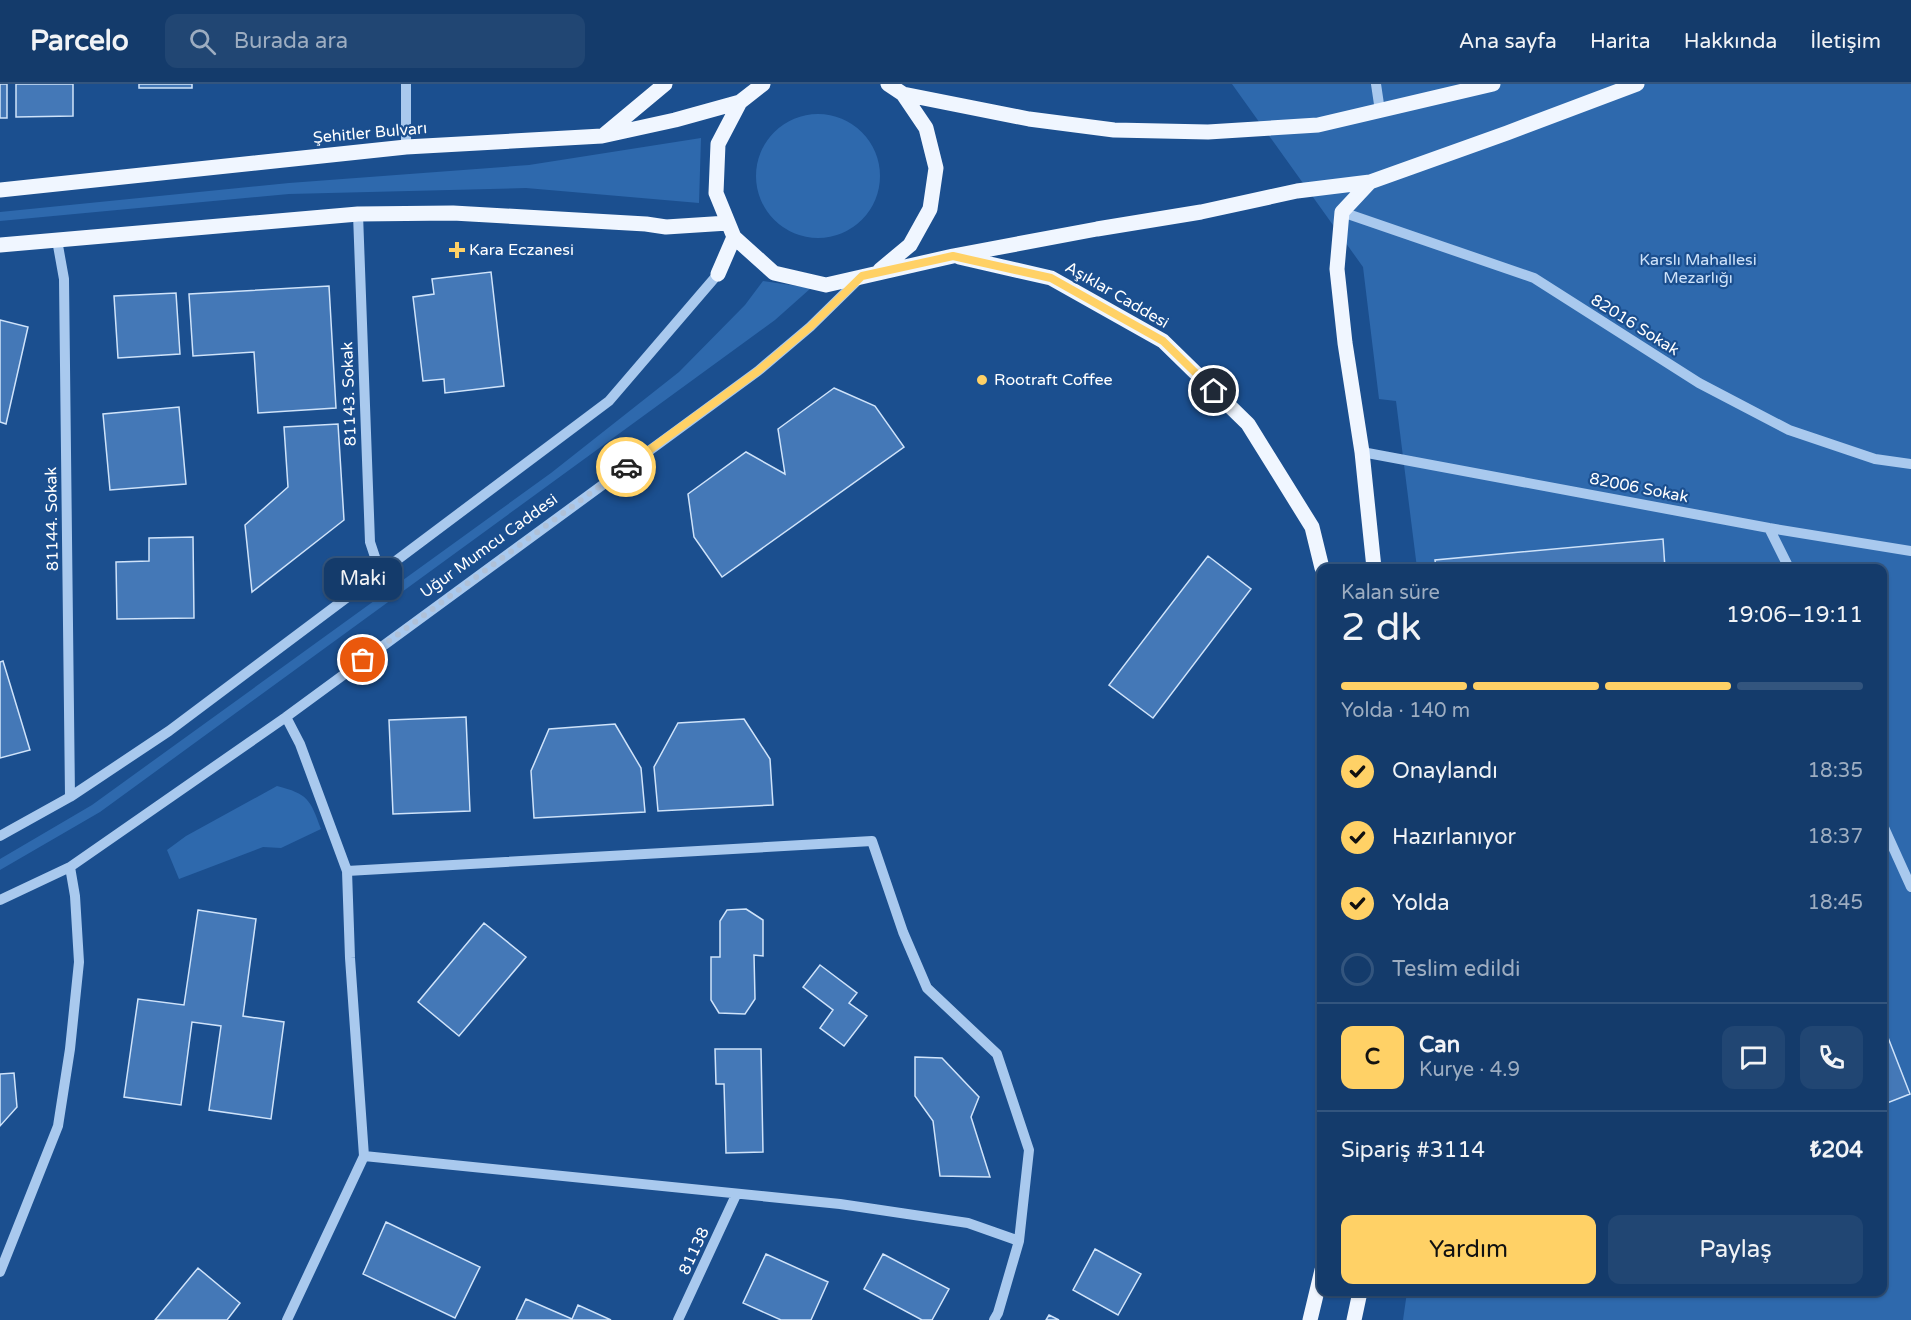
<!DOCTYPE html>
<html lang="tr">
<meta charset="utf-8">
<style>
:root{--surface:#143b6b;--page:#214673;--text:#f1f3f6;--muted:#9dadc1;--line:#33557e;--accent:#ffd166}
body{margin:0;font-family:"Varela Round",sans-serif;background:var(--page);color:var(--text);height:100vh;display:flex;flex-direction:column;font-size:22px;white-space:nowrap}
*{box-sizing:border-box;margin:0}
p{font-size:20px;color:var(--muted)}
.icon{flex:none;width:33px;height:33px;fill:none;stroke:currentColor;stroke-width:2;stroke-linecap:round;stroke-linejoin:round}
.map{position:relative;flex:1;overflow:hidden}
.sheet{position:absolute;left:1317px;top:480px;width:570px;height:732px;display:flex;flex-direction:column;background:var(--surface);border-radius:12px;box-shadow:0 2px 4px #0004,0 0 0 2px var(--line)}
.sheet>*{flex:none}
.pin{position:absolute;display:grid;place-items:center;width:51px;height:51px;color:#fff;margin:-26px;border:3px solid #fff;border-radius:50%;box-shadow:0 2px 6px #0007}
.courier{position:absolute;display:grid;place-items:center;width:60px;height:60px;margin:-30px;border:4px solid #ffd166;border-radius:50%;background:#fff;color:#222;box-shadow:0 2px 8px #0007}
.bubble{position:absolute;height:42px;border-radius:12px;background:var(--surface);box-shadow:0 2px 4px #0004,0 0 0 2px var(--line);font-size:20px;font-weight:600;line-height:42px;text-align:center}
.summary em{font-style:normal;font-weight:600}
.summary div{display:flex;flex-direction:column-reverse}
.summary{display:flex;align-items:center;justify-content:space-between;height:102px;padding:0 24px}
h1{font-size:39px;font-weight:600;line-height:45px}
.bar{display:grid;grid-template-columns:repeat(4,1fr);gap:9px 6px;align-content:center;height:72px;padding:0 24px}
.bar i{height:8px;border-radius:4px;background:var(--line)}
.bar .active{background:var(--accent)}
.bar p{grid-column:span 4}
.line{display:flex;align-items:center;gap:15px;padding:0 24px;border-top:2px solid var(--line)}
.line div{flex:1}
.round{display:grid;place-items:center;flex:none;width:63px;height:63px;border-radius:12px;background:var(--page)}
ol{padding:0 24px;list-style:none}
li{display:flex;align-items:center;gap:18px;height:66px}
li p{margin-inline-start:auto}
li .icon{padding:6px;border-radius:50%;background:var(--accent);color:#111;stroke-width:4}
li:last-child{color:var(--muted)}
li i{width:33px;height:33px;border:3px solid var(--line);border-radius:50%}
.cta{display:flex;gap:12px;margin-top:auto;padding:12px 24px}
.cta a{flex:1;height:69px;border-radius:12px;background:var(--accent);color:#111;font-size:24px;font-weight:600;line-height:69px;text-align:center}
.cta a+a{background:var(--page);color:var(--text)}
header{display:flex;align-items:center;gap:36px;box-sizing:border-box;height:84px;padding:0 30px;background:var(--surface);border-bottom:2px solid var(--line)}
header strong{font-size:28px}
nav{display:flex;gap:33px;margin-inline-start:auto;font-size:21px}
.search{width:420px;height:54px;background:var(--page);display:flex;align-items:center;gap:15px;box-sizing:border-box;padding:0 21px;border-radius:12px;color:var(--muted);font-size:22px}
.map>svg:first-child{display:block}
.green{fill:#2e69ad}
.building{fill:#4478b7;stroke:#cfe3fa;stroke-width:1.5}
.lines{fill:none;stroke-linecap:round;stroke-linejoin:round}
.minor{stroke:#a9c9ee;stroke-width:10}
.major{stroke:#f0f6ff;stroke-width:15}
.done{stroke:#afc1d8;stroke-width:6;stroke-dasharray:0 10.8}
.route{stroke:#ffd166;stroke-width:8}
.poi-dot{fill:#ffd166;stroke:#1b4f8f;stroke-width:2}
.labels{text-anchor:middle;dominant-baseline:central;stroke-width:4.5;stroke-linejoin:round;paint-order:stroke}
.street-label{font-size:16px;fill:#fff;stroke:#1b4f8f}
.poi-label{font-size:16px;fill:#fff;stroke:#1b4f8f;text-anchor:start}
.park-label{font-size:16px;fill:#cfe3fa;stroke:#1b4f8f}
</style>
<header>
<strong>Parcelo</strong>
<div class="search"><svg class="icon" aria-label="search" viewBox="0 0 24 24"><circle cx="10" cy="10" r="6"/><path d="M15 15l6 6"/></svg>Burada ara</div>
<nav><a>Ana sayfa</a><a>Harita</a><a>Hakkında</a><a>İletişim</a></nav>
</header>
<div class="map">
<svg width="1911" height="1236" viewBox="0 0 1911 1236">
<rect width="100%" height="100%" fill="#1b4f8f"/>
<!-- green -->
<path class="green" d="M1232,0H1911V1236H1403L1407,1208H1882V484H1417L1396,317L1379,315L1363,183Z
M756 92a62 62 0 1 1 124 0a62 62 0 1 1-124 0Z
M701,54L699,119L526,104L289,110L0,137V128L289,99L529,81Z
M763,197L811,204L775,236L100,728L0,786V775L92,721L551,389L679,288L745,221Z
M277,702C308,710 310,715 321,745L281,764L263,763L179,795L167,766L186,752Z"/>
<!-- building -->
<path class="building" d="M0,0H7V34H0Z
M16,0H73V32L16,33Z
M139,0H192V4H139Z
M491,188L504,302L445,309L444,295L423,297L413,213L434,210L432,195Z
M329,202L336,324L258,329L254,268L193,272L189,210Z
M176,209L180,270L118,274L114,212Z
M0,236L28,243L6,340L0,338Z
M834,304L875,322L904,363L722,493L694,453L688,410L746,368L785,390L778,345Z
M179,323L186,400L110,406L103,330Z
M338,340L344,436L252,508L245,441L288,403L284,343Z
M193,453L194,534L117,535L116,478L149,477V454Z
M1663,455L1665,484H1436L1435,476Z
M1208,472L1251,505L1153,634L1109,601Z
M3,577L30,666L0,674V578Z
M466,633L470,727L393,730L389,636Z
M744,635L770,675L773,721L658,727L654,683L678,639Z
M615,640L641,684L645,728L534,734L531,687L549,645Z
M746,825L763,836V872L754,871L755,915L745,930L719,929L711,916V873H720V837L727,826Z
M198,826L256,835L243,932L284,938L271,1035L209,1026L221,942L192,938L181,1021L124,1013L138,915L184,921Z
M484,839L526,873L459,952L418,918Z
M820,881L857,909L849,919L867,932L844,962L820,944L833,926L803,903Z
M1882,938L1910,1010L1882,1021Z
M715,965H761L763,1068L726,1069L724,1000H716Z
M915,973L942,974L979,1013L971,1033L990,1093L940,1092L933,1037L915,1012Z
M14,989L17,1023L0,1042V990Z
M386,1138L480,1183L455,1234L363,1190Z
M1095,1165L1141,1190L1118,1231L1073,1206Z
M766,1170L828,1198L811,1236H781L743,1219Z
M883,1170L949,1205L932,1236H922L864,1205Z
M198,1184L240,1219L227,1236H155Z
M526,1215L572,1235L578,1221L611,1236H516Z
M1049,1231L1059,1236H1046Z"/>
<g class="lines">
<!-- minor -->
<path class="minor" d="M1376,0L1380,27
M406,63V0
M1342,128L1534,194L1699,299L1789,346L1875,375L1911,380
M358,130L370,458L380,488
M57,156L64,195L70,713
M1362,368L1769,444L1911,467
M1769,444L1789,484
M286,633L300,660L347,787L350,874L364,1072L287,1236
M1882,739L1911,803
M0,752L70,713L169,647L609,317L718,190
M347,787L872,757L903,848L927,904L997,970L1029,1066L1019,1157
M0,816L70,783L286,633L758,287L810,243L861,193
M364,1072L840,1120L968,1139L1019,1157L998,1229L994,1236
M0,1188L58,1042L70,965L79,878L75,812L70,783
M678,1236L736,1111"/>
<!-- major -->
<path class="major" d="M763,0L740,18L718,60L716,109L734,153L774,189L826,201L953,172L1097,145L1201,128L1297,107L1370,98L1507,49L1637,0
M903,10L1029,35L1114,46L1208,48L1318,41L1493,0
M605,50L665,0
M1370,98L1342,128L1337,185L1345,259L1362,368L1374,484
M0,106L406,63L602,52L675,36L740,18
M0,161L358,130L453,129L646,140L666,143L728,139
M959,173L1051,194L1163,257L1248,340L1312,443L1322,484
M880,186L910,161L930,125L936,84L926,44L903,10L888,0
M718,190L734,153
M1310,1236L1322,1186
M1354,1236L1360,1208"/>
</g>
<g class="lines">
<!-- done -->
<path class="done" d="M363,576L626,383"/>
<!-- route -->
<path class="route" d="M626,383L758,287L810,243L862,192L953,172L1051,194L1163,257L1214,307"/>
</g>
<!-- markers -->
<g class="poi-dot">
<path d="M454 157h6v6h6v6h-6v6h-6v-6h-6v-6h6z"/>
<circle cx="982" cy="296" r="6"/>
</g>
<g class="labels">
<!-- street labels -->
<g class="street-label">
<text transform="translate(370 49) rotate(-5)">Şehitler Bulvarı</text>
<text transform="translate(1117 211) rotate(30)">Aşıklar Caddesi</text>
<text transform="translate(1635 241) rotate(32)">82016 Sokak</text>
<text transform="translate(349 310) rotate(-92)">81143. Sokak</text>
<text transform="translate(1639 404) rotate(11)">82006 Sokak</text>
<text transform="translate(52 435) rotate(-91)">81144. Sokak</text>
<text transform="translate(489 462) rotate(-36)">Uğur Mumcu Caddesi</text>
<text transform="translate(694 1167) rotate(-65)">81138</text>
</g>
<!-- poi labels -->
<g class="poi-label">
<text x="469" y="166">Kara Eczanesi</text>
<text x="994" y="296">Rootraft Coffee</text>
</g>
<!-- park labels -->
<g class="park-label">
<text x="1698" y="176">Karslı Mahallesi<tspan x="1698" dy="18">Mezarlığı</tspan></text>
</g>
</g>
</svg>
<div class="pin" style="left:363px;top:576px;background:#ea580c"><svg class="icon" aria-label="bag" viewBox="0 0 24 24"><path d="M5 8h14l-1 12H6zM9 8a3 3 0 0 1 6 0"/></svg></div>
<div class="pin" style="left:1214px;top:307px;background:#1f2937"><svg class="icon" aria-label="home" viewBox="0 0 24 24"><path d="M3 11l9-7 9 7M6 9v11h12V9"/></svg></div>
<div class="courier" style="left:626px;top:383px"><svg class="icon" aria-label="car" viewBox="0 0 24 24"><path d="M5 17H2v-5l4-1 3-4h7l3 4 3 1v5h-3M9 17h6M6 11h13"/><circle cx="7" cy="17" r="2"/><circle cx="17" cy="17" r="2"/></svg></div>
<div class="bubble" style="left:324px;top:474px;width:78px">Maki</div>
<section class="sheet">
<div class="summary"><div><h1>2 dk</h1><p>Kalan süre</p></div><em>19:06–19:11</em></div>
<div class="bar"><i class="active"></i><i class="active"></i><i class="active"></i><i></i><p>Yolda · 140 m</p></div>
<ol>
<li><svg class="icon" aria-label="check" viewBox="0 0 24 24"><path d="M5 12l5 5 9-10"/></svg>Onaylandı<p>18:35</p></li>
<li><svg class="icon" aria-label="check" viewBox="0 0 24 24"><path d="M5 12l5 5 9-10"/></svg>Hazırlanıyor<p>18:37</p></li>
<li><svg class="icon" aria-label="check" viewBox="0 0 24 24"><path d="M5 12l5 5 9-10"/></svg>Yolda<p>18:45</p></li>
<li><i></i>Teslim edildi</li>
</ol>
<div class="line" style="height:108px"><b class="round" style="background:var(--accent);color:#111">C</b><div><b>Can</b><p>Kurye · 4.9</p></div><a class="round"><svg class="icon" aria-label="chat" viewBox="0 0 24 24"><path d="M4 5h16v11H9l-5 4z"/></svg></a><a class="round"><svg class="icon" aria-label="phone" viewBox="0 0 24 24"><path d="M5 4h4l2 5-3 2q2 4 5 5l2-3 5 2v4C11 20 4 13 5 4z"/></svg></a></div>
<div class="line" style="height:78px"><div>Sipariş #3114</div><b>₺204</b></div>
<div class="cta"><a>Yardım</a><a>Paylaş</a></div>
</section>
</div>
